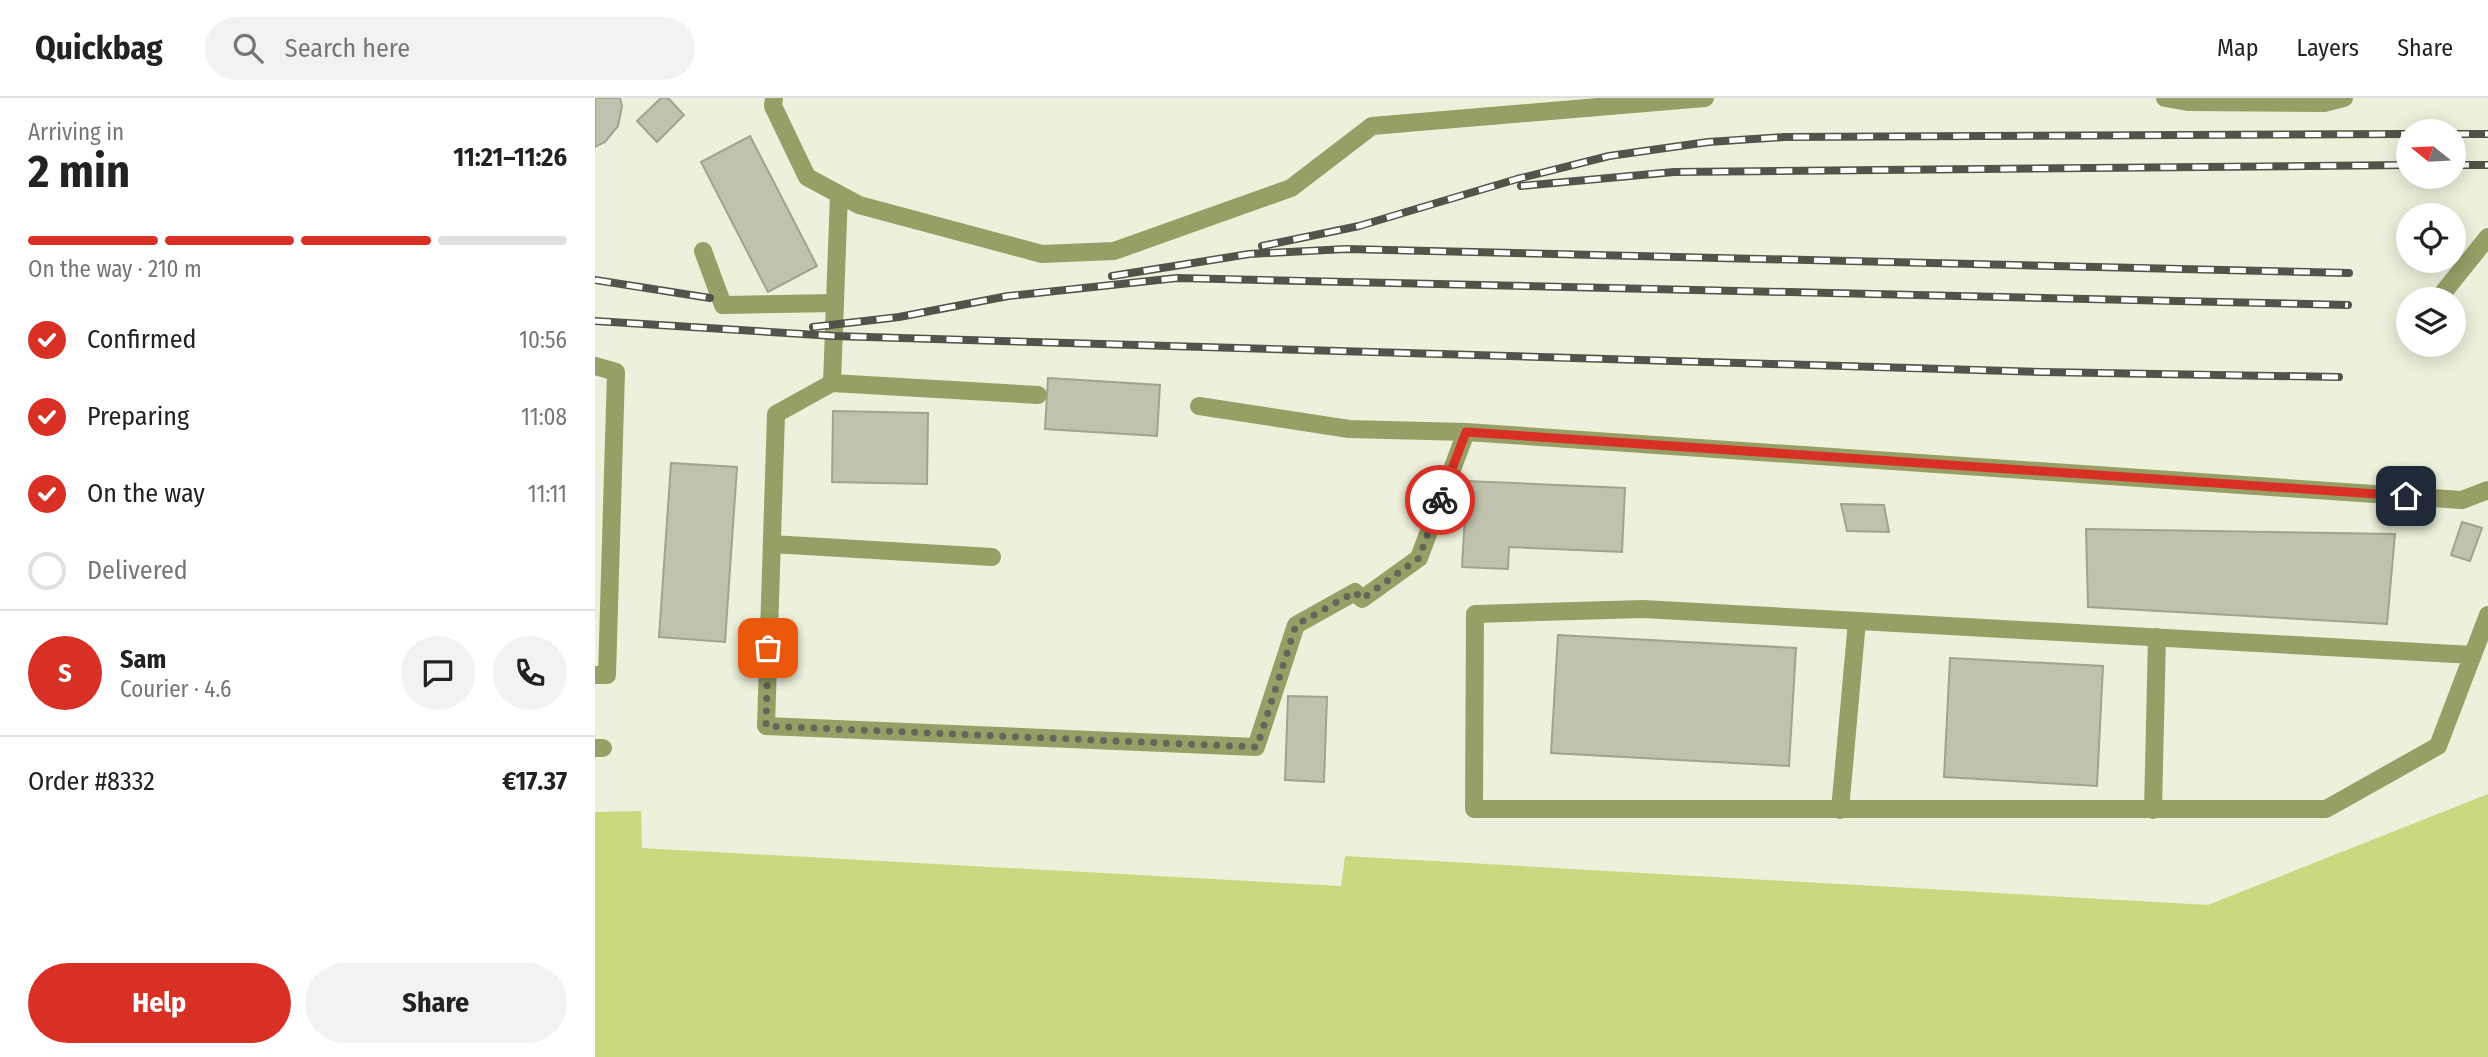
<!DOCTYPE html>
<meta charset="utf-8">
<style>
:root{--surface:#fff;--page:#f2f2f2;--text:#222;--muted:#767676;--line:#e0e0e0;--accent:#d93025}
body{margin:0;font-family:"Fira Sans Condensed",sans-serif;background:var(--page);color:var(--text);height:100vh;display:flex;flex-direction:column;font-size:26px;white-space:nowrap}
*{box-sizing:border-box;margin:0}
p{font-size:23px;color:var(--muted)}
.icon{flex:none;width:38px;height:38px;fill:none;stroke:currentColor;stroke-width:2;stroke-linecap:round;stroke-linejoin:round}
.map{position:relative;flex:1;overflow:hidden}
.sheet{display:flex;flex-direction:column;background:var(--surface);width:595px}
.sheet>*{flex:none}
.needle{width:46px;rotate:288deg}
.fabs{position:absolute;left:1801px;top:21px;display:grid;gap:14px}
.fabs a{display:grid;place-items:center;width:70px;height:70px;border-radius:50%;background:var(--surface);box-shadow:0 4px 18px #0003;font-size:35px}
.pin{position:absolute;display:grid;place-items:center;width:60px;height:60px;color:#fff;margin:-30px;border-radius:14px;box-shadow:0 4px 10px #0006}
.courier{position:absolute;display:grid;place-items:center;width:70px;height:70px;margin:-35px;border:5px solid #d93025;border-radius:50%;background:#fff;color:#222;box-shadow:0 2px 9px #0007}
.overview em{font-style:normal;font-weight:700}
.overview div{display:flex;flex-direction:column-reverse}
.overview{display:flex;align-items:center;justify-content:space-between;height:119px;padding:0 28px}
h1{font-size:46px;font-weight:700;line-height:52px}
.bar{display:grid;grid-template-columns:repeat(4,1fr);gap:10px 7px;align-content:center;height:84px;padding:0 28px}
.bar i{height:9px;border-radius:5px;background:var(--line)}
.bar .current{background:var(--accent)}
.bar p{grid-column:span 4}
.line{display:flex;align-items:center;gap:18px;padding:0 28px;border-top:2px solid var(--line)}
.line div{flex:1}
.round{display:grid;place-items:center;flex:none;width:74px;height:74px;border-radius:37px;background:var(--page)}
ol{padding:0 28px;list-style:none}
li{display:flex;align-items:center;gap:21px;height:77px}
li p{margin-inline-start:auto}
li .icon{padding:7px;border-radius:50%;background:var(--accent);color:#fff;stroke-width:4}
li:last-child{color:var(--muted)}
li i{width:38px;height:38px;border:4px solid var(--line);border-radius:50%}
.action{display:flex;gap:14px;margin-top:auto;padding:14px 28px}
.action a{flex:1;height:80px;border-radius:42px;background:var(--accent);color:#fff;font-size:28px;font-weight:700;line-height:80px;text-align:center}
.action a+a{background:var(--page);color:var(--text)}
header{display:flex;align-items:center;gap:42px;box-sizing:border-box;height:98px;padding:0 35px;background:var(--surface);border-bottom:2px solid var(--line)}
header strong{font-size:33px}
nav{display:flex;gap:38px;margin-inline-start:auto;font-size:24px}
.search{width:490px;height:63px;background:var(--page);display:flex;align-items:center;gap:18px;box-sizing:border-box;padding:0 24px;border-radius:38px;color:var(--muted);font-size:26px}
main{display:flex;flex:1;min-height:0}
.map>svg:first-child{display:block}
.water{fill:#cbd880}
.building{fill:#bfc3ad;stroke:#a0a48f;stroke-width:2}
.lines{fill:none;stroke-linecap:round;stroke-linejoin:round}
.service{stroke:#979f67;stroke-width:18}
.rail-casing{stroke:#515448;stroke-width:8}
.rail{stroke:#fff;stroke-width:5;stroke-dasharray:16;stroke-linecap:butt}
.done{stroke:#636659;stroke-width:7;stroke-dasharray:0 12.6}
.route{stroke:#d93025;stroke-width:9}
</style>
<header>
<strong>Quickbag</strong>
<div class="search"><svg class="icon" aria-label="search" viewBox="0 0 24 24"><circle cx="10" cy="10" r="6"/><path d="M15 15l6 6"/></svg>Search here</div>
<nav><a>Map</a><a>Layers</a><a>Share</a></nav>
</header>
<main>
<section class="sheet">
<div class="overview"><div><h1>2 min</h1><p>Arriving in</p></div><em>11:21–11:26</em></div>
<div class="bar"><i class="current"></i><i class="current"></i><i class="current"></i><i></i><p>On the way · 210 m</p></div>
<ol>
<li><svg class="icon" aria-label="check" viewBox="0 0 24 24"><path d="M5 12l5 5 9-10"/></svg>Confirmed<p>10:56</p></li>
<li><svg class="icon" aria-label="check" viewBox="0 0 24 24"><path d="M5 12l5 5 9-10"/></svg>Preparing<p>11:08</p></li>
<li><svg class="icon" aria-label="check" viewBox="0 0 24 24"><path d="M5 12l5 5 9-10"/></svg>On the way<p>11:11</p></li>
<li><i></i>Delivered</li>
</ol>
<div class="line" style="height:126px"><b class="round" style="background:var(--accent);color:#fff">S</b><div><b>Sam</b><p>Courier · 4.6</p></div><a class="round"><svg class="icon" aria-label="chat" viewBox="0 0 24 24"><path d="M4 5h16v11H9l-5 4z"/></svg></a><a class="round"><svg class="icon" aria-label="phone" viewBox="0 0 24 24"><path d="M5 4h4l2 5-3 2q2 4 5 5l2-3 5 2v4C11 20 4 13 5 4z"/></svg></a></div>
<div class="line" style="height:91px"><div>Order #8332</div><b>€17.37</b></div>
<div class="action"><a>Help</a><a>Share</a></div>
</section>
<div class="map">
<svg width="1893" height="959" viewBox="0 0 1893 959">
<rect width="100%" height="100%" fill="#edf1db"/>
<!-- water -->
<path class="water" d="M1893,696V959H0V714L46,713L47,750L746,788L750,758L1613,807Z"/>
<!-- building -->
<path class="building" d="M0,0H25L27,8L23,28L10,44L0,49Z
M66,0H73L89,17L62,44L42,23Z
M155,38L222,168L173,194L106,64Z
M453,280L565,287L562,338L450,331Z
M238,313L333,315L332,386L237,384Z
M76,365L142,369L130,544L64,539Z
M872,383L1030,390L1027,454L914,449L913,471L867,469Z
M1246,406L1289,407L1294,434L1252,433Z
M1867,424L1887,430L1875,463L1856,457Z
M1491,431L1800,436L1792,526L1493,509Z
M963,537L1201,550L1194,668L956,655Z
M1355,560L1508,568L1502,688L1349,679Z
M693,598L732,599L729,684L690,682Z"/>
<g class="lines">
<!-- service -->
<path class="service" d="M179,0L178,8L212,79L264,107L447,156L519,153L696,90L777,28L1110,0
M1570,0L1593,4L1729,5L1749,0
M244,96L237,285L443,297
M108,153L128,207L240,205
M1843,201L1893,139
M0,268L21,274L12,577H0
M237,285L181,316L171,628L661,649L701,527L760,494L767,501L824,460L871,334
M604,308L754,331L871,334L1867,402L1893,392
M177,446L397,459
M1878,557L1048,511L880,516L879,711H1731L1843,648L1893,517
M0,650H8
M1245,712L1262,523
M1558,712L1562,539"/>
<defs>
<path id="rail" d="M1858,36H1893
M1858,67H1893
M926,88L1079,74L1813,67
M667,148L764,128L922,81L1014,58L1113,44L1189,39L1813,36
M517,178L654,156L751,151L1754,175
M0,182L115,200
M0,223L239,238L1448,274L1744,279
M218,229L304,219L413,198L582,180L1753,207"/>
</defs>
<!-- rail casing -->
<use href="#rail" class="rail-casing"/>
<!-- rail -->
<use href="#rail" class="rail"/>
</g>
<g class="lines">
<!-- done -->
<path class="done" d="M173,550L171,628L662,649L701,527L760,494L767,501L824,460L845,402"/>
<!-- route -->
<path class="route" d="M845,402L871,334L1811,398"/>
</g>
</svg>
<div class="fabs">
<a><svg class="needle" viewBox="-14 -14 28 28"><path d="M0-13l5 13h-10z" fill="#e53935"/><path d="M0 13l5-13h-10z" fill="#767676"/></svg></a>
<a><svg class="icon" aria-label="locate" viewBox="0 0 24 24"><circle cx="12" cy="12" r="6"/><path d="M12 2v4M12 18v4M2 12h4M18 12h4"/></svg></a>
<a><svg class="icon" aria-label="layers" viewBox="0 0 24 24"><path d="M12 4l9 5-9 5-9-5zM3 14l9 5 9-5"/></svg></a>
</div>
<div class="pin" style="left:173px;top:550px;background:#ea580c"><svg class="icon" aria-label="bag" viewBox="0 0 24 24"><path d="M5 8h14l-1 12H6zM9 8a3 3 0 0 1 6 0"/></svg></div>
<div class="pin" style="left:1811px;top:398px;background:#1f2937"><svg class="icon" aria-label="home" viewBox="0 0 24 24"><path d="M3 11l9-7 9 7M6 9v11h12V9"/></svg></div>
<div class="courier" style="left:845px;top:402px"><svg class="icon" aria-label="bike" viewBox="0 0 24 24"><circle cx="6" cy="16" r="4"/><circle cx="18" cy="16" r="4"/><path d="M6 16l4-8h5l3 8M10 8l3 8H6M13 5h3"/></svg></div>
</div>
</main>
